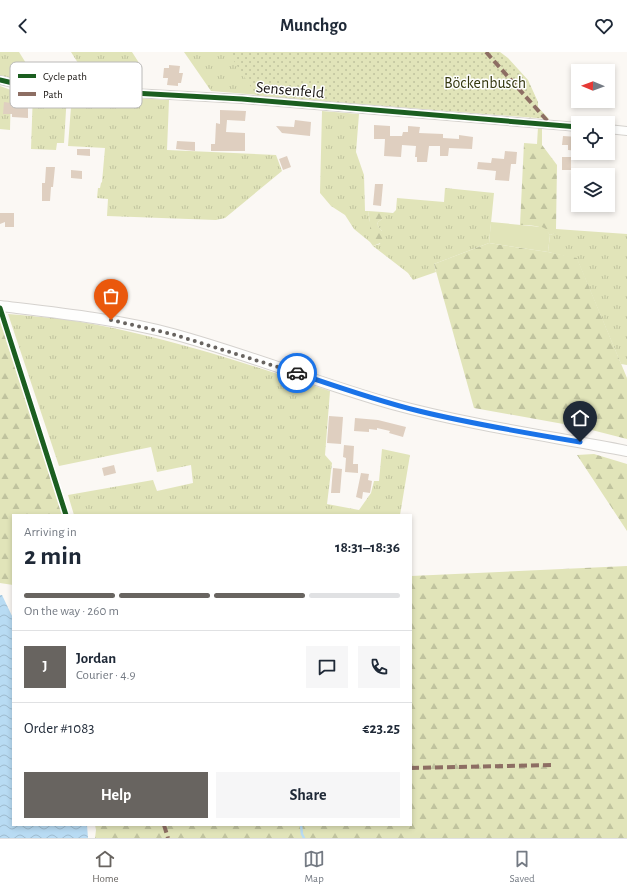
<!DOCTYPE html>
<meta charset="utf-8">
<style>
:root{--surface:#fff;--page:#f6f6f7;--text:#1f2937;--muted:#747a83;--line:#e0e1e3;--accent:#686460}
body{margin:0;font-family:"Alegreya Sans",sans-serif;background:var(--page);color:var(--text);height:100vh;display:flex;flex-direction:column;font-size:15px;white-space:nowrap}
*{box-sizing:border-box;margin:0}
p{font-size:13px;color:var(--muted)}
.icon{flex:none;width:22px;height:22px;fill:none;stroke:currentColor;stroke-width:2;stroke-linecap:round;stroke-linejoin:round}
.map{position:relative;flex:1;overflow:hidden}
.side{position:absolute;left:12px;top:462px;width:400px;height:312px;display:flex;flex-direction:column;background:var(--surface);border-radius:0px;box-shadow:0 2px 6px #0003}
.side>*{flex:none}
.needle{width:26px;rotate:271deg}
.controls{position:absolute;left:571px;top:12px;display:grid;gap:8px}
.controls a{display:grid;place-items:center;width:44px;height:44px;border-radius:0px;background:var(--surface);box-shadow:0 2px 6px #0003;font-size:20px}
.pin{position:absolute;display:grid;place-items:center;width:34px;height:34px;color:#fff;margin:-41px -17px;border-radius:50% 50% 50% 0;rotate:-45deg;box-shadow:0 0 4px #0007}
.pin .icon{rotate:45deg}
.courier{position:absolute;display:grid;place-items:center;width:40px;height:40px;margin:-20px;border:3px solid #1a73e8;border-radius:50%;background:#fff;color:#222;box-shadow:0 1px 5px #0007}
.summary em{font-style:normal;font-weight:700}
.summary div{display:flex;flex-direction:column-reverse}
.summary{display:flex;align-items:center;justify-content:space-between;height:68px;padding:0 12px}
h1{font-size:26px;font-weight:700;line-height:30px}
.bar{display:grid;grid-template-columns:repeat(4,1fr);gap:6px 4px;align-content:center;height:48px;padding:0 12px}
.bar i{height:5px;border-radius:3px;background:var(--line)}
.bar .active{background:var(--accent)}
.bar p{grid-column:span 4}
.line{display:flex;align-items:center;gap:10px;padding:0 12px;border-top:1px solid var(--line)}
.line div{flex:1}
.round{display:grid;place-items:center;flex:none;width:42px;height:42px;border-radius:0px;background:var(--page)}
.action{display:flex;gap:8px;margin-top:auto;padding:8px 12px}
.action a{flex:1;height:46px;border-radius:0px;background:var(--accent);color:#fff;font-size:16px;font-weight:700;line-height:46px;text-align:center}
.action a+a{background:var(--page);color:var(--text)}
header{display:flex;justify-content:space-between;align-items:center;height:52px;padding:0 12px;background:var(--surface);font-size:18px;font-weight:700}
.tabs{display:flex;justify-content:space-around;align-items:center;height:56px;border-top:1px solid var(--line);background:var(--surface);font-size:11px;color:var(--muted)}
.tabs a{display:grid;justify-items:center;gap:2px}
.tabs .active{color:var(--accent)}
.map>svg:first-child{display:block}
.grass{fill:url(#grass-tufts)}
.forest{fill:url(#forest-firs)}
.park{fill:url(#park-dots)}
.garden{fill:#e1e4b9}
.water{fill:url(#water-waves)}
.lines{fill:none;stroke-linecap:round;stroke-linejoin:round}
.stream{stroke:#b8dbf3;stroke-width:2.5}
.building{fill:#dfcfc0}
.minor-casing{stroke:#d5d2ce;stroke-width:10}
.major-casing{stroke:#d5d2ce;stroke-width:12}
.minor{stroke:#fefefd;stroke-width:8}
.major{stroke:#fefefd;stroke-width:10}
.quiet{stroke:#8d6e63;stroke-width:4;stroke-dasharray:8 4;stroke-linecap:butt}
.cycleway-casing{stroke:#fff;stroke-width:8}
.cycleway{stroke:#1b5e20;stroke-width:5}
.done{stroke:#686460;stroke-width:4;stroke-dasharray:0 7.2}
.route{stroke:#1a73e8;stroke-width:5}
.labels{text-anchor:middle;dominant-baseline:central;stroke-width:3;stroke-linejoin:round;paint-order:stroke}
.park-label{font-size:16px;fill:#363910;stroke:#fff}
.street-label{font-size:16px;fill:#191511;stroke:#fff}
.key{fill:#fff;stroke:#bab9b8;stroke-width:1}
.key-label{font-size:11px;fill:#191511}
</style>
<header><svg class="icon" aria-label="back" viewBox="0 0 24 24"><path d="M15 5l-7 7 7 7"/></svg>Munchgo<svg class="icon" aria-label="heart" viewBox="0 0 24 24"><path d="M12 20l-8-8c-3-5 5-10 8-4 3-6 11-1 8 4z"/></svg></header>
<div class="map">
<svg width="627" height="786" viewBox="0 0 627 786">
<defs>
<pattern id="grass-tufts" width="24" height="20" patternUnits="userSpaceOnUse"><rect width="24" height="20" fill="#e1e4b9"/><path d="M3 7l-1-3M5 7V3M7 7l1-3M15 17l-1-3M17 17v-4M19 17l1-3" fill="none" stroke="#c0c39e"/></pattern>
<pattern id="forest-firs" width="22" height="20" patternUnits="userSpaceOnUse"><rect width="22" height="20" fill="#e1e4b9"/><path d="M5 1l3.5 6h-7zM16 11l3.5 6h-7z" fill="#c0c39e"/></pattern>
<pattern id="park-dots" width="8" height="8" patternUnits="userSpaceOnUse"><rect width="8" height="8" fill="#e1e4b9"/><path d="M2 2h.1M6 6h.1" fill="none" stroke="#c0c39e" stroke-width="1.8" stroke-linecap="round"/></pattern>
<pattern id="water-waves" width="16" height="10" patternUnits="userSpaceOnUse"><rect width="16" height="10" fill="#b8dbf3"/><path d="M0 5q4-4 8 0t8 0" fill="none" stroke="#9ebbcf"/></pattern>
</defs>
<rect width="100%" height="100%" fill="#fbf8f4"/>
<!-- grass -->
<path class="grass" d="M0,0H19L34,24L90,30L71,0H132L141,14L140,35L52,31L43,28L10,27L0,24Z
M184,0H231L258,43L211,39Z
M0,34L11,38L10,78L0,77Z
M33,40L67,42L64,91H57L56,98L31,97Z
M72,42L169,48L167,98L276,103L282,119L225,166L216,168L107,164L108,147L97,146L98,136H100L101,131L102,130L105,96L68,94Z
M322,59L359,62L356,100L364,123L365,159H368L370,170V190L354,177L345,163L331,154L320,141Z
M445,136L494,141L489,191L434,212L436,220L413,228L408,221L373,194L380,192L382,179L377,173L378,170L382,167V160L393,161L396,158L397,146L444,150Z
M556,177L627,182V313L621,312L577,207L548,200L550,183L555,181Z
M8,262C28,264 49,265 69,268C159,282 244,311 330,339L325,403L332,411L327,452L359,458L371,441L374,429H379L382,397L410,403L400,463H74L68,443L153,428L157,439L193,431L191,413L157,420L151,395L59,414Z"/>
<!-- forest -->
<path class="forest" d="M538,75H542V93L557,113L556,177V181L550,183C542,172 533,174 520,173L524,91L537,92Z
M368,159L382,160V167L378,170L377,173L382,179L383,190L373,194L370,190V170Z
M489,191L548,200L577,206L627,326V387L580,375L474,356L434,212Z
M0,266L64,463H13V533L0,531Z
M594,402L627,412V479L577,403Z
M627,514V786H95L96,778L95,773H411V524Z"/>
<!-- park -->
<path class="park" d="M228,0H500L508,6L528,28L538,50V55L549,67L257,44Z"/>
<!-- garden -->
<path class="garden" d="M491,170L542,175L546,177L550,183L548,200L489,191Z"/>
<!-- water -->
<path class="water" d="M0,543H2L13,566V773H87L88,786H0Z"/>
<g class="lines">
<!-- stream -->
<path class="stream" d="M301,773L302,782L304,786"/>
</g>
<!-- building -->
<path class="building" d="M169,13L180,14L179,21H183L181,31H178V34L167,33L168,26H163L164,16H169Z
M11,45L28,46V66L12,65V62H3L4,50L11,51Z
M220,58L246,59L245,69L227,68L226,80L245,81V99H211V92H215L216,71L220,72Z
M295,68L311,70L310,84L282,81L276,74L294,75Z
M374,73L390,74V84H402L403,80H408V74L420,75L419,81L443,82V86L459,87V83L473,85L472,97L449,96L448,104H440V94H429L427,110H417V105H415L416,94L402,93L401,105L384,104L385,87H374Z
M563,84L578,85V99L568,98V93H562Z
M177,89L195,90V99L176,97Z
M77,97H90V104L77,103Z
M505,99L517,100L516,112H511L509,129L495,128L496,119L477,117L478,110L491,111L492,106L504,107Z
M287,104L291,115L283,118L279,107Z
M562,105H571V118H562Z
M46,115H55L53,135H51L50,149H42V131H45Z
M71,118L82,119V127L71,126Z
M375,132H383L381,154L373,153Z
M0,161H14V175H5V170L0,172Z
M329,364L343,365L341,392L327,391Z
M355,366L378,368L406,375L403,385L389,381L390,379L377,376V378L369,377V380L354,379Z
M344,393L354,394L353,412H358V421L345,420L346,406L343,405Z
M114,413L116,421L104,424L102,416Z
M333,416L342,417L340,441H331Z
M361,421L369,422L368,428L372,429L370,441L363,440L362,447L356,445Z"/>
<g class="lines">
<defs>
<path id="minor" d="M0,28L17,32L43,36L242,47L578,75
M608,77L627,79"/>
<path id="major" d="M0,254C58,261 116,267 173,282C247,302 318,331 392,352C469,373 549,384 627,399"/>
</defs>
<!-- minor casing -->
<use href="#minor" class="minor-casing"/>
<!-- major casing -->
<use href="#major" class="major-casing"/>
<!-- minor -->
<use href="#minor" class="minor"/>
<!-- major -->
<use href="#major" class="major"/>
<!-- quiet -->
<path class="quiet" d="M486,0L551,73
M411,716L552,713
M164,773L168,786"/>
<defs>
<path id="cycleway" d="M0,28L17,32L43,36L242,47L578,75
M0,256L66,463"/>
</defs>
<!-- cycleway casing -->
<use href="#cycleway" class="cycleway-casing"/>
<!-- cycleway -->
<use href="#cycleway" class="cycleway"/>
</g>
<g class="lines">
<!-- done -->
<path class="done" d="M111,268L172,282L297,321"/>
<!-- route -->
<path class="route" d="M297,321C338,335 378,349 419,359C472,372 526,381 580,390"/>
</g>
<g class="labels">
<!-- park labels -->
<g class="park-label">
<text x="485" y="31">Böckenbusch</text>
</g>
<!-- street labels -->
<g class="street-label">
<text transform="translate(290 38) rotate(5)">Sensenfeld</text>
</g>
</g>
<!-- legend -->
<rect x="10" y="10" width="132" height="46" rx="6" class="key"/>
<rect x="18" y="22" width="18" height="4" fill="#1b5e20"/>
<rect x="18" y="40" width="18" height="4" fill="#8d6e63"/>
<g class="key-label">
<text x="43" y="28">Cycle path</text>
<text x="43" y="46">Path</text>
</g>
</svg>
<div class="controls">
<a><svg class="needle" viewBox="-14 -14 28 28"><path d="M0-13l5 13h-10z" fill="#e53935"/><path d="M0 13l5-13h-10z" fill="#747a83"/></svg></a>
<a><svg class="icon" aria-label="locate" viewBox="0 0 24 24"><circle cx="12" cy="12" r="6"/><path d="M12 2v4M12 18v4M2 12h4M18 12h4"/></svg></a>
<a><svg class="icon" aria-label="layers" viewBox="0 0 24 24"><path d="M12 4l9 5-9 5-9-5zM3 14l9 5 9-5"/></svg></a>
</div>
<div class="pin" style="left:111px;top:268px;background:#ea580c"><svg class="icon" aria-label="bag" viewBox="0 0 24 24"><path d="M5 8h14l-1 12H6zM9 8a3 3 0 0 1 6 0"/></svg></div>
<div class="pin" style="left:580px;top:390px;background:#1f2937"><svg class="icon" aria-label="home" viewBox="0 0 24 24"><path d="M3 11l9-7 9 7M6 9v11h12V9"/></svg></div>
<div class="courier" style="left:297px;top:321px"><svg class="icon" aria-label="car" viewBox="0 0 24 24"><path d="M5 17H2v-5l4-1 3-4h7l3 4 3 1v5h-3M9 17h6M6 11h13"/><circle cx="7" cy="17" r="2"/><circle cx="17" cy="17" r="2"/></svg></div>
<section class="side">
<div class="summary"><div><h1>2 min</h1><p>Arriving in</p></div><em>18:31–18:36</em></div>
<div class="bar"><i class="active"></i><i class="active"></i><i class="active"></i><i></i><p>On the way · 260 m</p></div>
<div class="line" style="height:72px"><b class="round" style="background:var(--accent);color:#fff">J</b><div><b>Jordan</b><p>Courier · 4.9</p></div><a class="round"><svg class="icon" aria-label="chat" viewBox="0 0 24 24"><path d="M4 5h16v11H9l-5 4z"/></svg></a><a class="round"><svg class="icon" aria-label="phone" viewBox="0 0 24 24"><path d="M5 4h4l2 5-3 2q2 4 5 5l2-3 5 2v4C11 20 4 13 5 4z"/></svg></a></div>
<div class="line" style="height:52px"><div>Order #1083</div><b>€23.25</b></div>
<div class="action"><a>Help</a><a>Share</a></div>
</section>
</div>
<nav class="tabs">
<a class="active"><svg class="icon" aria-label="home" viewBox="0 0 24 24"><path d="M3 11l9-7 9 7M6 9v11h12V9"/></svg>Home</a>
<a><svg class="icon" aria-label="map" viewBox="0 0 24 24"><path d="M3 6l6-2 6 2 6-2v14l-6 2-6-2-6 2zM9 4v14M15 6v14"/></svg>Map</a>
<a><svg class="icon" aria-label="saved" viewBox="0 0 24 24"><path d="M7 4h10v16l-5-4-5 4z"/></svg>Saved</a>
</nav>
